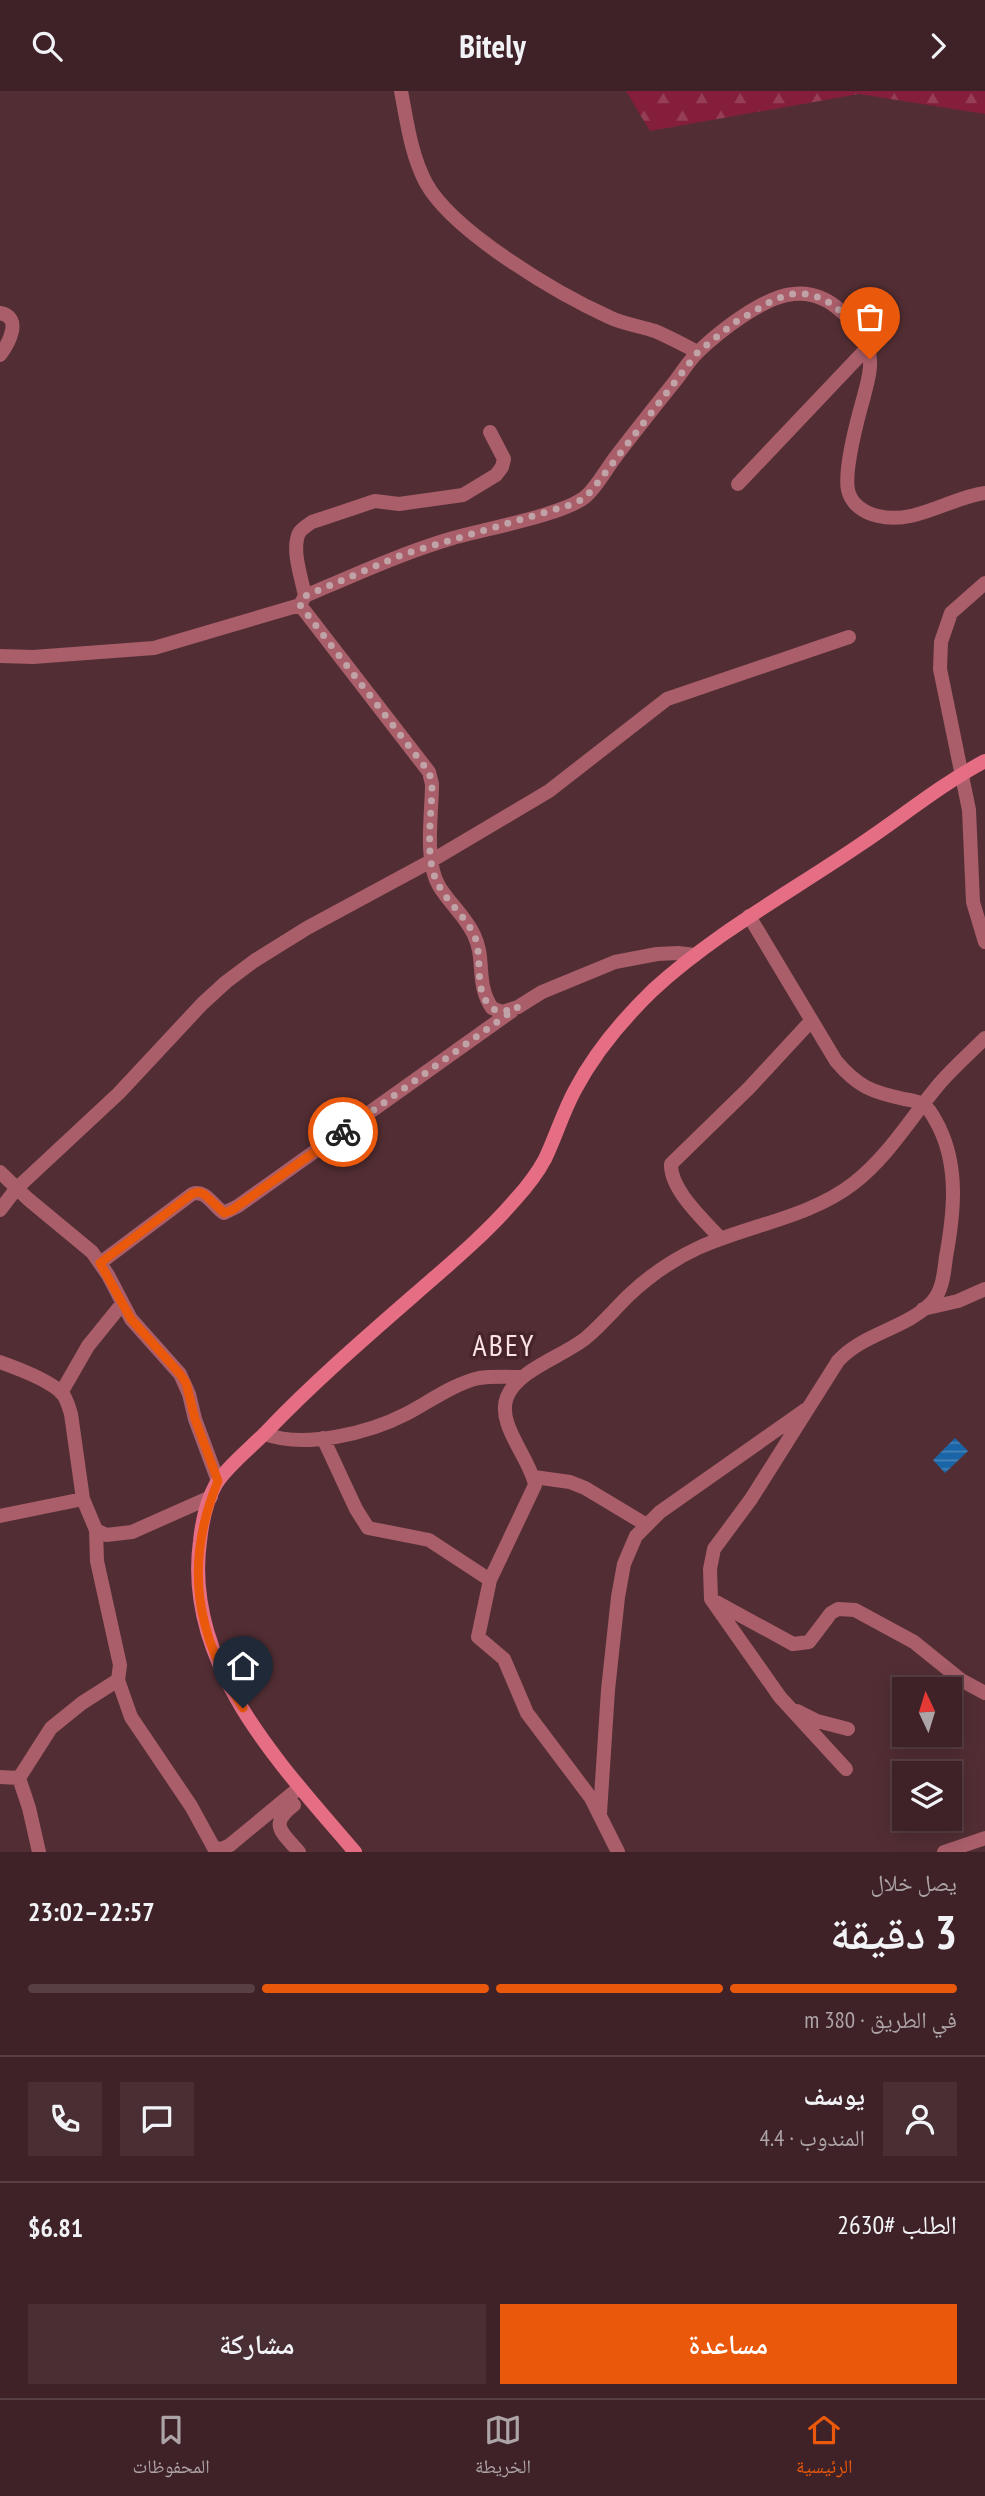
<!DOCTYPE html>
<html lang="ar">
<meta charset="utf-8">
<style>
:root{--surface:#3e2227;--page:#492f33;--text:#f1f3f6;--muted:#ada4a7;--line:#573f44;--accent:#ea580c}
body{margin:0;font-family:"PT Sans Narrow","Noto Naskh Arabic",sans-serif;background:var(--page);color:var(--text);direction:rtl;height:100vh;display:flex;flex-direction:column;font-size:26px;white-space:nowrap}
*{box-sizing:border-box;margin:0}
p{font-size:23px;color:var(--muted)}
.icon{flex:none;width:38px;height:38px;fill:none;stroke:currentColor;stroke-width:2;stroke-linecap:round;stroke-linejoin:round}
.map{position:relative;height:1761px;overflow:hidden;direction:ltr}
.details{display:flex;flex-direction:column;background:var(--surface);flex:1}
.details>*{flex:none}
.needle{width:46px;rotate:356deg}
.controls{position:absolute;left:892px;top:1586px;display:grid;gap:14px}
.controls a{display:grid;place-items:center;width:70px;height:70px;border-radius:0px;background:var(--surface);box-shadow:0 4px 18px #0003,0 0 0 2px var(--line);font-size:35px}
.pin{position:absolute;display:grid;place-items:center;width:60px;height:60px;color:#fff;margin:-72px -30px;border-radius:50% 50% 50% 0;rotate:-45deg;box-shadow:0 0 7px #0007}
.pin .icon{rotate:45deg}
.courier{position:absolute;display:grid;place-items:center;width:70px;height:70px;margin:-35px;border:5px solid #ea580c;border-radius:50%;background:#fff;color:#222;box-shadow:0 2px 9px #0007}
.head em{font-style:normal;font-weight:600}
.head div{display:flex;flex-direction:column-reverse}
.head{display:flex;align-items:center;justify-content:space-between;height:119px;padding:0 28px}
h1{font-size:46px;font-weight:600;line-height:52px}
.bar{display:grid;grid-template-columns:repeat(4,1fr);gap:10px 7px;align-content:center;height:84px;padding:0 28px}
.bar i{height:9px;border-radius:5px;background:var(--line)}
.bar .on{background:var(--accent)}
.bar p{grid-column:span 4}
.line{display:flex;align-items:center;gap:18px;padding:0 28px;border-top:2px solid var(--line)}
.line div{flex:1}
.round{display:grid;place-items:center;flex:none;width:74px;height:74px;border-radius:0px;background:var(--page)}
.primary-button{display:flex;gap:14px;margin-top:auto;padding:14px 28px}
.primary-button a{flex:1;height:80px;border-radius:0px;background:var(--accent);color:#fff;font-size:28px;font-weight:600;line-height:80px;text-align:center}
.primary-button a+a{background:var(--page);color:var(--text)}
header{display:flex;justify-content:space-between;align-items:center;height:91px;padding:0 28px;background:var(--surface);font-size:32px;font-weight:600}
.menu{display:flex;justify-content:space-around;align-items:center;height:98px;border-top:2px solid var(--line);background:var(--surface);font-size:19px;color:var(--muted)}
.menu a{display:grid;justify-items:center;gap:4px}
.menu .on{color:var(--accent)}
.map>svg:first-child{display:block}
.forest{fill:url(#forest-firs)}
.water{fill:url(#water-rules)}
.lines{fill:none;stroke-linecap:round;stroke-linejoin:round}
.street{stroke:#a95e6a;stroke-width:14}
.secondary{stroke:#e56e84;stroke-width:14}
.done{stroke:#bfa3a7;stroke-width:7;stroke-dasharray:0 12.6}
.route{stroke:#ea580c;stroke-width:9}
.labels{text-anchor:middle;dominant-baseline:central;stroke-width:7;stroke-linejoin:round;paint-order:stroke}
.quarter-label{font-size:30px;letter-spacing:2px;fill:#fae2e5;stroke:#47242a}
</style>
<header><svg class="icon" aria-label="forward" viewBox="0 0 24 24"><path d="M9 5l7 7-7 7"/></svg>Bitely<svg class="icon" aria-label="search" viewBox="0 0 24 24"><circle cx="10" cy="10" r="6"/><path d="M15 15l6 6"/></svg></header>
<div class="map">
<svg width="985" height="1761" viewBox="0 0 985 1761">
<defs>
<pattern id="forest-firs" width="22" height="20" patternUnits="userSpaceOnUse" patternTransform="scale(1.75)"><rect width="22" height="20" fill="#841e3a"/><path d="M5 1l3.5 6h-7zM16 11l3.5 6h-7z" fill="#963e56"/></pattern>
<pattern id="water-rules" width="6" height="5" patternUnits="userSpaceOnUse" patternTransform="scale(1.75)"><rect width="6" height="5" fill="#1965a7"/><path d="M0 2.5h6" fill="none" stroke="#4782b7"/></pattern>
</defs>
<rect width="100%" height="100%" fill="#522e34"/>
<!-- forest -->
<path class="forest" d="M626,0H985V23L859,3L650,40Z"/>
<!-- water -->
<path class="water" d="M955,1347L968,1360L945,1382L933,1369Z"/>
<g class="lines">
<!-- street -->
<path class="street" d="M401,0C407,31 411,64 426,92C453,141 558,203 609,226C623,233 640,235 655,240C669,246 684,254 698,261
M0,222C23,226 9,252 0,264
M738,393L868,256
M985,492L951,522L941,551L940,578L969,719L973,811L985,851
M305,505C302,488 291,459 299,442C302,437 308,434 312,431L375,410L399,413L463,404L496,384L502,376L504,368L490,341
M300,514L305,505C354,484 402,462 453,447C484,438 563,424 585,406C597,396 606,378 617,364C636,339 656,314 676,289C683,280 690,268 699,260C720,240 763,206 793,203C811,201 828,208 841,220C856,232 869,249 870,269C871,282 867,292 864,305C858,326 844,379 848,399C851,413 864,422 878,425C915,434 949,407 985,402
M0,565L33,566L154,557L300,514L429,681L432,693C432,722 424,770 439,795C449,812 466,826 474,844C486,868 475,892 492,917L502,921L518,916L542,901L615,871L657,863L678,862L695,864
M749,825L836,970C858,996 872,1001 904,1008C910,1009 919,1010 924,1014C931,1019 935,1029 939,1036C959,1077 954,1122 946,1166C944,1181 943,1199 932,1211C906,1238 863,1242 838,1270L751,1408L714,1458L710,1478L711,1508L780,1606L846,1678
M0,1081L28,1108L92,1161L108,1184L131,1228L180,1283L189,1303L195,1328L218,1390
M0,1119L16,1098L119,1002L202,913L226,891L254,870L307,837L431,770L549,700L667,608L849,546
M721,1148C704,1129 670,1099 671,1073L749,997L811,930
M100,1172L192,1103C206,1098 213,1115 224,1122L238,1115L512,920
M923,1218L958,1210L985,1198
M0,1271C17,1277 49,1289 62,1302C67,1308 69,1317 71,1323L83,1408L96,1439L97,1470L120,1574L118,1589L82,1612L51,1637L19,1687L29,1717L39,1761
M61,1302L88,1255L122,1213
M265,1343C305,1358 369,1342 406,1323C429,1311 453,1293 479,1287C492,1285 509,1286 522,1286
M323,1347L356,1418L368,1437L429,1449L490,1489
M534,1386L570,1391L585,1397L645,1433
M0,1425L83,1408
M96,1439L106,1444L132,1441L211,1406
M716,1511L793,1553L809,1551L831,1522L838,1518L855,1519L914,1551L961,1589L985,1602
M118,1589L131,1626L191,1715L214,1757L222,1758L230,1754L299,1697
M797,1620L817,1630L848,1638
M0,1686L19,1687
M294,1714C268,1734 282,1741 299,1761
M600,1722L608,1599L618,1506L624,1473L636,1445L660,1421L805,1319
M618,1761L591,1707L527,1622L504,1568L478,1546L490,1489L535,1394C530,1367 496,1333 507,1306C518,1278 565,1265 587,1246C601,1234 614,1219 628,1205C648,1186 672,1169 698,1157C748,1134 809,1127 854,1092C888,1066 912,1025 940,992C954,976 970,962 985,947
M944,1761L985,1747"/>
<!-- secondary -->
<path class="secondary" d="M355,1761C281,1674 183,1574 200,1450C202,1431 207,1409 216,1393C227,1375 253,1355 268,1339C318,1287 373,1240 428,1192C458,1166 488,1140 514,1110C526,1097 537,1083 545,1068C556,1045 563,1021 575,999C594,963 624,927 653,899C716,841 791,801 861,753C903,725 940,694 985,670"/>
</g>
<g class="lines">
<!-- done -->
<path class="done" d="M343,1041L518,916C509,919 500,923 492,917C472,900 484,865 474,844C463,821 439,805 433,780C426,756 432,719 432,693L429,681L300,514L305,505L404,463L570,414L583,408L592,399L698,261L734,232L775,208L792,203H808L824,208L851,228L862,242L870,268"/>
<!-- route -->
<path class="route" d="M243,1617C195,1543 184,1472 218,1390L195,1328L186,1292L180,1283L131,1228L100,1172L192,1103L198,1101L204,1103L224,1122L232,1119L343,1041"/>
</g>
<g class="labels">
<!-- quarter labels -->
<g class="quarter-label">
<text x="504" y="1253">ABEY</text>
</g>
</g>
</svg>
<div class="controls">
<a><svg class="needle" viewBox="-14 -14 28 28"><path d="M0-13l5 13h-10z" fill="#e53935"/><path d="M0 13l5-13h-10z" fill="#ada4a7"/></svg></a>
<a><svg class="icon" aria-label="layers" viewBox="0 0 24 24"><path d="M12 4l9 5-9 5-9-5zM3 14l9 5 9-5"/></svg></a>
</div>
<div class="pin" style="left:870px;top:268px;background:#ea580c"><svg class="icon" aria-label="bag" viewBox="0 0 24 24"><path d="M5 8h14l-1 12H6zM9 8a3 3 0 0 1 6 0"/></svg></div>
<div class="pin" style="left:243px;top:1617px;background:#1f2937"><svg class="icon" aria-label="home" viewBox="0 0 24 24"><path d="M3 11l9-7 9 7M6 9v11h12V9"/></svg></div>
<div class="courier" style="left:343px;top:1041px"><svg class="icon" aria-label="bike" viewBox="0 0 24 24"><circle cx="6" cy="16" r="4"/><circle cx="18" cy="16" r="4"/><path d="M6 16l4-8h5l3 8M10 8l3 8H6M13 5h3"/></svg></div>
</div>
<section class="details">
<div class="head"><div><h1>3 دقيقة</h1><p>يصل خلال</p></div><em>22:57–23:02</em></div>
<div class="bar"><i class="on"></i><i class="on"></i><i class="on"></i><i></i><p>في الطريق · 380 m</p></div>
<div class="line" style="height:126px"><a class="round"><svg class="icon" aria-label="person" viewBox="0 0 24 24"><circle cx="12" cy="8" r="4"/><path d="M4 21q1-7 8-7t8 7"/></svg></a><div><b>يوسف</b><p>المندوب · 4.4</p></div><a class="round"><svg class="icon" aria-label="chat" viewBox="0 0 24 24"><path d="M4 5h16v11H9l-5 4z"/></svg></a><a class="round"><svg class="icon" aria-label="phone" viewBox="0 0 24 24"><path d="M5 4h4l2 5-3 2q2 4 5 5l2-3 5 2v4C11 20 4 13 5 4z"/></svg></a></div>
<div class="line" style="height:91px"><div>الطلب #2630</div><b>$6.81</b></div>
<div class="primary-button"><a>مساعدة</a><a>مشاركة</a></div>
</section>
<nav class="menu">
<a class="on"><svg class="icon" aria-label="home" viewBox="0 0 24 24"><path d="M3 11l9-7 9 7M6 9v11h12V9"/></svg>الرئيسية</a>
<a><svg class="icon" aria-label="map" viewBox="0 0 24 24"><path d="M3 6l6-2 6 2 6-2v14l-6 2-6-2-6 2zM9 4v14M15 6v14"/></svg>الخريطة</a>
<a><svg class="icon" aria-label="saved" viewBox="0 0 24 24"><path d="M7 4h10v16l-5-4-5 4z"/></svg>المحفوظات</a>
</nav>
